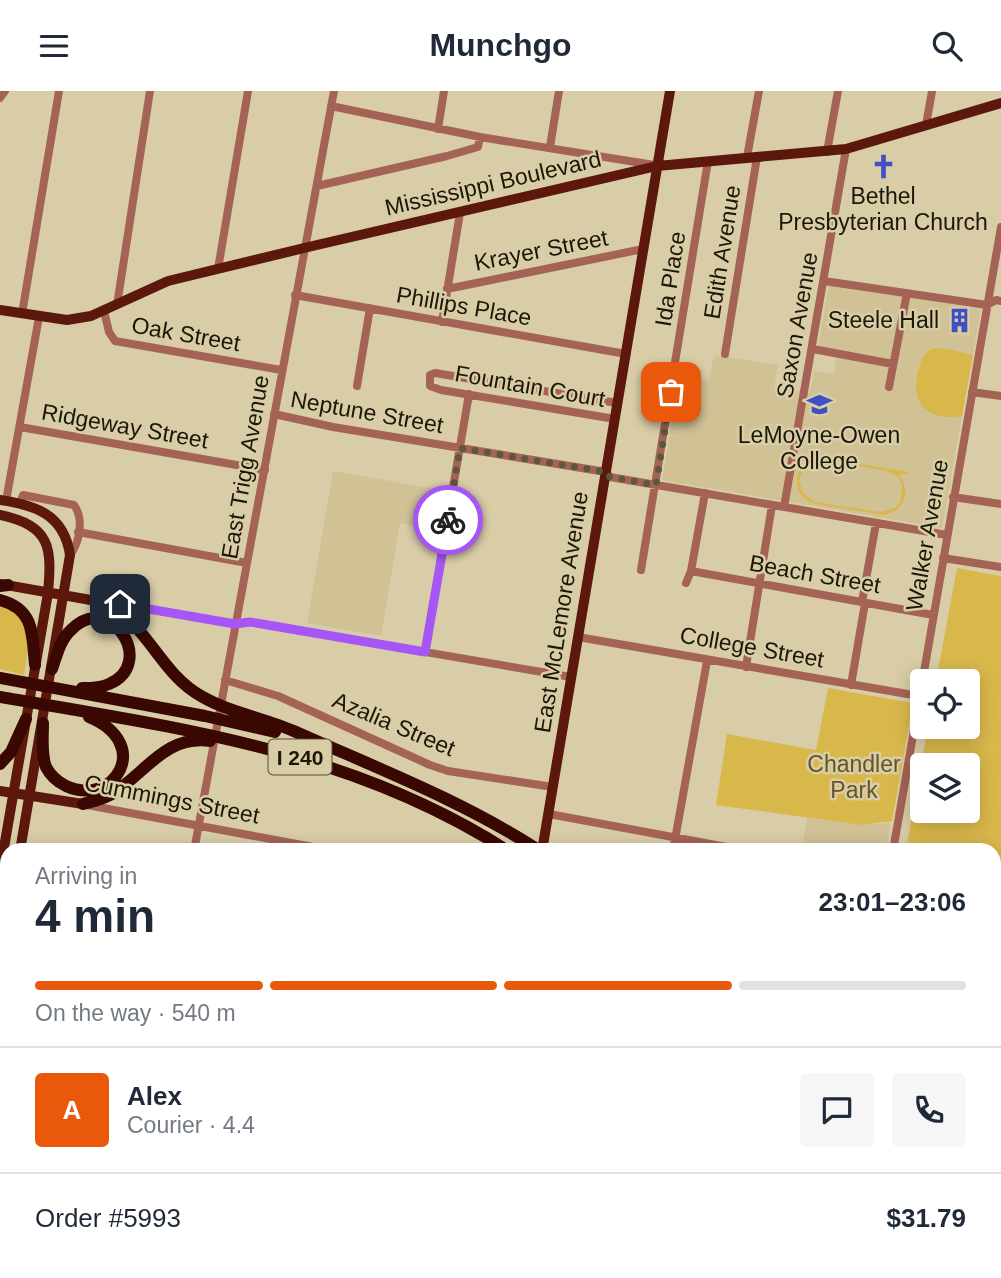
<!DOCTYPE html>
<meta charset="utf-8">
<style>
:root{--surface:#fff;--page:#f6f6f7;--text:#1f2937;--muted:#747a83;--line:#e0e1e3;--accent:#ea580c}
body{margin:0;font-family:Helvetica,sans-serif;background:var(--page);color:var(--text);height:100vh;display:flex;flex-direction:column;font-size:26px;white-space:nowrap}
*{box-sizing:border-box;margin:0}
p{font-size:23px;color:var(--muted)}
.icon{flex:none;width:38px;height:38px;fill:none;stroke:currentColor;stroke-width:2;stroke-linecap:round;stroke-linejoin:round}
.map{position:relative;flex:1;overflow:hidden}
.sheet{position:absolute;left:0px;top:752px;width:1001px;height:436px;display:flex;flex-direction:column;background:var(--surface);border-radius:21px 21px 0 0;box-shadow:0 4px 18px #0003}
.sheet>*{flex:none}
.fabs{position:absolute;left:910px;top:578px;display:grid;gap:14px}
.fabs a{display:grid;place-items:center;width:70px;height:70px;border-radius:7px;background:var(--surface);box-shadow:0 4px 18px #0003;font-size:35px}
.pin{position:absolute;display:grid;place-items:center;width:60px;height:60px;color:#fff;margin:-30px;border-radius:14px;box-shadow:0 4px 10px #0006}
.courier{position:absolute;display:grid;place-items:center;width:70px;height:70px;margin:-35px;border:5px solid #a855f7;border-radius:50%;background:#fff;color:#222;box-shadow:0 2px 9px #0007}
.summary em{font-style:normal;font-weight:800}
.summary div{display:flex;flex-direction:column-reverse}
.summary{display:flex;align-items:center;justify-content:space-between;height:119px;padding:0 35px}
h1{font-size:46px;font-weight:800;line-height:52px}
.bar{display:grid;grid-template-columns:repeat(4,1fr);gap:10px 7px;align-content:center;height:84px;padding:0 35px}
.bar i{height:9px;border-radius:5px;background:var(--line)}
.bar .on{background:var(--accent)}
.bar p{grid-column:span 4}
.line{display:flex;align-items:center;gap:18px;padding:0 35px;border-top:2px solid var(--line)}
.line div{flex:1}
.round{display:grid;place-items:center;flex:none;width:74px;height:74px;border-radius:7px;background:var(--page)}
header{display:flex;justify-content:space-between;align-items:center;height:91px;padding:0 35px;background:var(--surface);font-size:32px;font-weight:800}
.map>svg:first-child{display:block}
.built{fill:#d0c295}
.green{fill:#d9b84b;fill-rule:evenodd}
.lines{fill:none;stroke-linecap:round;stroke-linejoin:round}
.minor{stroke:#a56356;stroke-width:8}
.major{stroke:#5c180d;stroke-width:10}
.highway{stroke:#390802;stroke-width:12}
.done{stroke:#5e5740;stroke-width:7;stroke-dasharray:0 12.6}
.route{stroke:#a855f7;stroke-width:9}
.labels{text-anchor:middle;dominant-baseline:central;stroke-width:5;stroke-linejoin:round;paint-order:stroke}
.shield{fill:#d9cda7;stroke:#554e38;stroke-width:2}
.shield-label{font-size:21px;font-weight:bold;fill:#1c1809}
.street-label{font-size:23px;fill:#1c1809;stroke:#d9cda7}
.poi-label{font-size:23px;fill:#1c1809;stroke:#d9cda7}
.park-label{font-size:23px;fill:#645528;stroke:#d9cda7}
</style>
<header><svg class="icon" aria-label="menu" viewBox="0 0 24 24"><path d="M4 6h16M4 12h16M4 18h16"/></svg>Munchgo<svg class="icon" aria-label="search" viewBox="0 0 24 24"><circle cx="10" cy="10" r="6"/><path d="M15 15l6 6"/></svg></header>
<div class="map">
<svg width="1001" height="1187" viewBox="0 0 1001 1187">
<rect width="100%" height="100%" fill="#d9cda7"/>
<!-- built -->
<path class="built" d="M829,193L981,218L942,437L662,389L680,286L709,290L714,264L778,274L774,296L810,302L814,280L834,283L836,266L817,262Z
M333,380L447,400L440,439L400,432L381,545L307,532Z
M807,727L861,734L890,732L886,759H802Z"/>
<!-- green -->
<path class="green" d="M933,257L949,258L973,264L962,325C933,330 911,317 917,285C920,273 921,264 933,257Z
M818,366L908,381V383H899C911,399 906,420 884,424L815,413L803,407L798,399L797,384L804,373ZM819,368L888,380L899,387L902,393L901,410L895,417L880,421L815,411L803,402L799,389L805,374Z
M957,477L1001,485V971L994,970V760L906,759L928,635H968V590H936ZM922,674H968V719H922Z
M0,512L22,525L29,552L24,584L0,578Z
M828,597L913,612L892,730L861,734L716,714L727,643L816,659Z
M0,1171L7,1172V1181H65L101,1187H0Z"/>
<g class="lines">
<!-- minor -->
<path class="minor" d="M0,7L5,0
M331,15L480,46L654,74
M926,34L932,0
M438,38L444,0
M550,56L559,0
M827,61L838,0
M747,66L759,0
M317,95L447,65L478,56L480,46
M218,178L248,0
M824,190L987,214L996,209L1001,210
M447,198L643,158
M295,204L626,263
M117,214L150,0
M104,220L109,241L115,250L281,279
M22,223L59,0
M442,231L460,122
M813,258L893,273
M725,263L757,66
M357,295L370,217
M889,296L907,202
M972,301L1001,305
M274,323L333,336L606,381L610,386L947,444
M615,328L441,299L430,295V284L435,282L617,312
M20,336L265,379
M953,406L1001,413
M6,410L39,226
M20,412L23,404L74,414C84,428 80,451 70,464
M784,416L846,58
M78,441L247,472
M943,467L1001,476
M641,479L708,70
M691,480L933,524
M686,492L691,480L705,402
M108,511L235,533L250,531L571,586
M862,511L876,432
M578,546L919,605
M425,561L469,303
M746,576L772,414
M225,589L278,605L430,674L448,680L553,696
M851,594L865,512
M87,714L335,760
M549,723L748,760
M194,760L334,0
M673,760L707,570
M893,760L1001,136
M0,959L7,960
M0,1026L7,1027
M994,1029L1001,1031
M0,1088L7,1089
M994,1090L1001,1091
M637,1187L638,1181
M725,1187L726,1181
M818,1187L819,1181
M911,1187L912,1181"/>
<!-- major -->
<path class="major" d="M0,219L67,229L91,225L168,190L304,157L657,75L846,58L1001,12
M0,409C35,414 64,423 70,464L20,760
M0,424C51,435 52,456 48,502L0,780
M0,493L102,511
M0,700L83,713
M542,760L670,0
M0,875L7,835
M0,1157L7,1158
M153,1181L188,1187
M470,1187L471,1181"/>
<!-- highway -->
<path class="highway" d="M0,495L8,494
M0,509C35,518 32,544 35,574
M102,511C114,518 126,526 136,536C158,560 172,589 201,605C230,622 265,627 296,641C379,678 463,710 540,760
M52,578C57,564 60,549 71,539C109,499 158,572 109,593C101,597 91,597 82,597
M0,587L205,625L275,641
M0,606C179,637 351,659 508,760
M43,632C43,647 41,663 46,676C50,684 58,691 66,695C114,717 154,653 89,626
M0,673L11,661L26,628
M83,713C94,710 105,708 115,701C147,680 166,644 210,650
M994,984L1001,985
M994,1001L1001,1002"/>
</g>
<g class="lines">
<!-- done -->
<path class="done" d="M448,429L460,357L606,381L610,386L656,394L671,301"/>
<!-- route -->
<path class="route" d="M120,513L235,533L250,531L425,561L448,429"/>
</g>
<!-- icons -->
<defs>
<symbol id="church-bare" viewBox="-9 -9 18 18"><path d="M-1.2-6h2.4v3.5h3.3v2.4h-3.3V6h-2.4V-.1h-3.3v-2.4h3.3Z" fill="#404fc3" stroke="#d9cda7" stroke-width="2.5" paint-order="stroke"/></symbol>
<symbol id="building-bare" viewBox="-9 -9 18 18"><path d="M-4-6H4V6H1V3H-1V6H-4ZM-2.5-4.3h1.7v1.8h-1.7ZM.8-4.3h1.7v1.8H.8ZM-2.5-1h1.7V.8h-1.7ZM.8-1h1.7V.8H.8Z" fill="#404fc3" stroke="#d9cda7" stroke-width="2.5" paint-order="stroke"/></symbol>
<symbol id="university-bare" viewBox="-9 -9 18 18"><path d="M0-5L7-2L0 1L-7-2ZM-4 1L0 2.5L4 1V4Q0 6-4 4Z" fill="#404fc3" stroke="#d9cda7" stroke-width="2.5" paint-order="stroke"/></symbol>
</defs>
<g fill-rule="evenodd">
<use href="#church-bare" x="866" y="58" width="35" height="35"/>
<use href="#building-bare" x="942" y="212" width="35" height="35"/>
<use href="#university-bare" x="802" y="296" width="35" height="35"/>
</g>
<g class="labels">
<!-- shield labels -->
<rect class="shield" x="268.5" y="648.5" width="63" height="35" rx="5"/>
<g class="shield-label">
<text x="300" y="666">I 240</text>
</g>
<!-- street labels -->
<g class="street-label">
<text transform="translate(493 92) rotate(-13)">Mississippi Boulevard</text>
<text transform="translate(541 159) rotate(-11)">Krayer Street</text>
<text transform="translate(722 161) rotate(-81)">Edith Avenue</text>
<text transform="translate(670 188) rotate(-81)">Ida Place</text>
<text transform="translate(464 215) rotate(10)">Phillips Place</text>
<text transform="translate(797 234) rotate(-80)">Saxon Avenue</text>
<text transform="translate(186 243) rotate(10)">Oak Street</text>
<text transform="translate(530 295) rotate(10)">Fountain Court</text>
<text transform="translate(367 321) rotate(10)">Neptune Street</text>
<text transform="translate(125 335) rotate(10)">Ridgeway Street</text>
<text transform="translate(245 376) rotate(-80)">East Trigg Avenue</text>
<text transform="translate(927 444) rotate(-80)">Walker Avenue</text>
<text transform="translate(815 483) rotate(10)">Beach Street</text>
<text transform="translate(561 521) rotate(-81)">East McLemore Avenue</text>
<text transform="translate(752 556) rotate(10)">College Street</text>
<text transform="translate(394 633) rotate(23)">Azalia Street</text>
<text transform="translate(172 708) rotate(11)">Cummings Street</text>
</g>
<!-- poi labels -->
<g class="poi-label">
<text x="883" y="105">Bethel<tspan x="883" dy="26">Presbyterian Church</tspan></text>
<text x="939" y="229" text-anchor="end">Steele Hall</text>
<text x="819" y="344">LeMoyne-Owen<tspan x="819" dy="26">College</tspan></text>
</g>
<!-- park labels -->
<g class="park-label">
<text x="854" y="673">Chandler<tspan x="854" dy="26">Park</tspan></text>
</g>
</g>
</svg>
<div class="fabs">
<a><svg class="icon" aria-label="locate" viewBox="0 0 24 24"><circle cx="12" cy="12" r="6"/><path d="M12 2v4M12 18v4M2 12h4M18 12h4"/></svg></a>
<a><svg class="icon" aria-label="layers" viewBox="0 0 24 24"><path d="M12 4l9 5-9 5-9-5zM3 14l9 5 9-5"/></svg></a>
</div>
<div class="pin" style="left:671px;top:301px;background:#ea580c"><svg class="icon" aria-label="bag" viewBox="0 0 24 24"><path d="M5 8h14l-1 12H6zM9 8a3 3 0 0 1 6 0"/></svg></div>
<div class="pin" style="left:120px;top:513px;background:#1f2937"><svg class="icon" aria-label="home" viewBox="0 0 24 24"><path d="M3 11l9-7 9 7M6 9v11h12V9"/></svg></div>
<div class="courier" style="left:448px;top:429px"><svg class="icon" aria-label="bike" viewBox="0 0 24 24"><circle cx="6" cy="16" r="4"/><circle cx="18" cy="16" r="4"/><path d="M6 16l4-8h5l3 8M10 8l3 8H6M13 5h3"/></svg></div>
<section class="sheet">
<div class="summary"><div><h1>4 min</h1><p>Arriving in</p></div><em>23:01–23:06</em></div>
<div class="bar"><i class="on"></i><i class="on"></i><i class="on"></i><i></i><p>On the way · 540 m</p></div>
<div class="line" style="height:126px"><b class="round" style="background:var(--accent);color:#fff">A</b><div><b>Alex</b><p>Courier · 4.4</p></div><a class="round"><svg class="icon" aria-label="chat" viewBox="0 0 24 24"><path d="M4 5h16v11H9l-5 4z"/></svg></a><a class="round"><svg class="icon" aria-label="phone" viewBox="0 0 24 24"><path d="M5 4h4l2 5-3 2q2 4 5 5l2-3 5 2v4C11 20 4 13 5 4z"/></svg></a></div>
<div class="line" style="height:91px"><div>Order #5993</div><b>$31.79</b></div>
</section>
</div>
